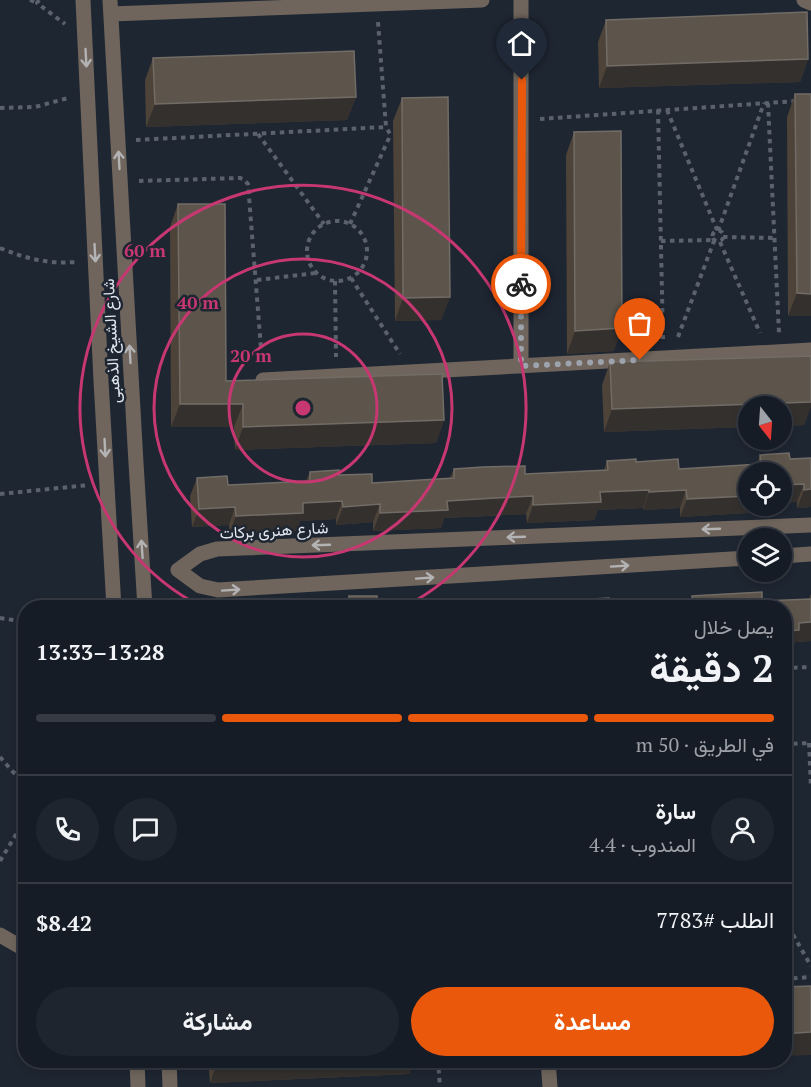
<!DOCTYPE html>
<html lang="ar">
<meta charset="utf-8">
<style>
:root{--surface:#161c26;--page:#1f252e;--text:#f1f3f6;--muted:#9ea1a7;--line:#353a43;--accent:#ea580c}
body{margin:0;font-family:"PT Serif",Vazirmatn,serif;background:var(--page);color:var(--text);direction:rtl;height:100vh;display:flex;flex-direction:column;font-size:22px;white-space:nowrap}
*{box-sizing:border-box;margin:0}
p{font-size:20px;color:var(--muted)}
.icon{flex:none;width:33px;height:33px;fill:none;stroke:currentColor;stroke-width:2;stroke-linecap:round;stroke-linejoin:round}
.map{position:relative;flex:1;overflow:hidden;direction:ltr}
.panel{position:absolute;left:18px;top:600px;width:774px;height:468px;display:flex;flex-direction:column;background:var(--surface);border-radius:24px;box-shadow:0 3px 9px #0003,0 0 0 2px var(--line);direction:rtl}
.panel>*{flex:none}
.needle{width:39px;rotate:163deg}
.fabs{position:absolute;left:738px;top:396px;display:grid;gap:12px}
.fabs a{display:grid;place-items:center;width:54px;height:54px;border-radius:50%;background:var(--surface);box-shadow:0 3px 9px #0003,0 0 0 2px var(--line);font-size:30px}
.pin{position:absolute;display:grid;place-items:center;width:51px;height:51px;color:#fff;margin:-62px -26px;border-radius:50% 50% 50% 0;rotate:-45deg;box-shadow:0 0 6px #0007}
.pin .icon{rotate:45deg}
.courier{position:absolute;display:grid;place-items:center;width:60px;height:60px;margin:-30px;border:4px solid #ea580c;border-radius:50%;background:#fff;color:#222;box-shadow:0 2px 8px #0007}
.headline em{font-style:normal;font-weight:700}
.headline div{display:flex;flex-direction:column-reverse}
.headline{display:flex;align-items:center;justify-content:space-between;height:102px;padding:0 18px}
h1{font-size:39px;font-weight:700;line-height:45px}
.bar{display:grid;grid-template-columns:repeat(4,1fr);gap:9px 6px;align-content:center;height:72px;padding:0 18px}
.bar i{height:8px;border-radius:4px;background:var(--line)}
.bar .selected{background:var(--accent)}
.bar p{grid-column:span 4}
.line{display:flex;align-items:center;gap:15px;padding:0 18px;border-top:2px solid var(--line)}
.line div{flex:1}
.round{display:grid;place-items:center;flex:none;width:63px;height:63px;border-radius:32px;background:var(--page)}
.button{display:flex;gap:12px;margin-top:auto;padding:12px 18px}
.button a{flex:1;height:69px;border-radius:36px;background:var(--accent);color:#fff;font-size:24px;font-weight:700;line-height:69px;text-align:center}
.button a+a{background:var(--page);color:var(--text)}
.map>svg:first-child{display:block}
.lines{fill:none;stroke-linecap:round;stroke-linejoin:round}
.path{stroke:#5b626d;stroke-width:4;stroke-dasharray:4.5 4.5;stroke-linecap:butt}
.minor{stroke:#6f655c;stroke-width:15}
.wall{fill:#4d4339}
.shaded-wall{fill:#34302e}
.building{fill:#5d554c;stroke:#726c66;stroke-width:1.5}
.oneway{stroke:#b3b2b4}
.done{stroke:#9da3ad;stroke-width:6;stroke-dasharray:0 10.8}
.route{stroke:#ea580c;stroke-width:8}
.ring{fill:none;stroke:#c73771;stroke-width:3}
.labels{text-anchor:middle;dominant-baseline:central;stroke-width:5;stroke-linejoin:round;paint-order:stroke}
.street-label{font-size:16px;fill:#e1e6ef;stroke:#1e2632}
.centre{fill:#c73771;stroke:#1e2632;stroke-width:3}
.ring-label{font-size:18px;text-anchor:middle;font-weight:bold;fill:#c73771;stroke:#1e2632;stroke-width:5;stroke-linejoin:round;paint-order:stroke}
</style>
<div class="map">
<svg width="811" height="1087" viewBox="0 0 811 1087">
<rect width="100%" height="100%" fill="#1e2632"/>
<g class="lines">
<!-- path -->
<path class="path" d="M30,0L37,3
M39,0L37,3L65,24
M768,103L779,333
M0,108L35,107L68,98
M658,110L663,339
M667,110L717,230
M540,119L796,101
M258,134L324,224
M136,140L386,127L378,22
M139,181L240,178L243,179L248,184L262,361
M307 251a30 30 0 1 1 60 0a30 30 0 1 1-60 0Z
M350,224L389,138L390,134L386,127
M712.5 236a5.5 5.5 0 1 1 11 0a5.5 5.5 0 1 1-11 0Z
M718,231L764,103
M723,237L775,238
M661,241L713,240
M720,242L760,333
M0,248C27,259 47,264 77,262
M351,278L400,354
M257,280L316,273
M335,281L336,357
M678,337L714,241
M0,494L89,485
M0,618L26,622
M784,668L811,667
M809,743L811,787
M784,744L810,743
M0,757L13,772L26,781
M0,861L26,818
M784,919L811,966
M784,979L811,977
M438,1060L440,1087"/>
<!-- minor -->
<path class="minor" d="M83,0L101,381L114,608
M110,0L136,463L145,608
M804,0L811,3
M111,14L482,0
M521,366V0
M263,380L811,350
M782,556L811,554
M748,558L218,590L200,586L178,570L200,554L217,549L811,525
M0,935L26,950
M137,1060L138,1087
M169,1060L170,1087
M548,1060L550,1087"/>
</g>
<!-- wall -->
<path class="wall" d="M606,20L808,59L800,82L599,88L598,42Z
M153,58L356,97L347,120L146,127L145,80Z
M795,94L811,316H788L787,117Z
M402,98L450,297L441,320L395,321L393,121Z
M574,132L614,351L567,354L566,155Z
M178,204L226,381L444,420L436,443L235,450L234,427H171L170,227Z
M811,356V406L804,425L782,426V406H748V427L604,432L602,385L610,362Z
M760,455L790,459L811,458V507L797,508V502L782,503V472L748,506H750L748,513L680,517V508L643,510V508L598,510L594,520L527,523L526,514L489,516L444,518L441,528L373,531V522L336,525V519L300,521L297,531L229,534V525L192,527L190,496L197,478L228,485L306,481L310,472L339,475L372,483L450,478L454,469L525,474L604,470L607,461L636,462L679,469L757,464Z
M811,594V641L795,642L792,650L784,608L688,606L692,596L762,601L809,599Z
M349,596L377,608H345Z
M208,1060H414L409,1074L210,1083Z"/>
<!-- shaded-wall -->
<path class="shaded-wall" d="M808,59L800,82L599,88L607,66Z
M356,97L347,120L146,127L155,104Z
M797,293L811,294V316H788Z
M450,297L441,320L395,321L403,298Z
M622,328L614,351L567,354L575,331Z
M811,402V406L804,425L782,426V406H748V427L604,432L612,409Z
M180,404H243L234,427H171Z
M444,420L436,443L235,450L243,427Z
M804,484L797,502L782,503V485Z
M811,489V507L797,508L804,490Z
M649,490L643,508L598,510L594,520L527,523L533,505L600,492Z
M686,490L680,508L643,510L649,492Z
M533,496L526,514L444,518L441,528L373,531L380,513L447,501Z
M748,496V506H750L748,513L680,517L687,499Z
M342,501L336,519L300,521L297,531L229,534L236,516L303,503Z
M380,504L373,522L336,525L343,507Z
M235,507L229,525L192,527L199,509Z
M811,622V641L795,642L792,650H784V631L799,623Z
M811,1032V1055L784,1056V1034Z
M218,1060H414L409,1074L210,1083Z
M635,1060H685L634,1063Z"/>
<!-- building -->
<path class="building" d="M807,12L808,59L607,66L606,20Z
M354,51L356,97L155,104L153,58Z
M795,94H811V294L797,293Z
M448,97L450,297L403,298L402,98Z
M621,131L622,328L575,331L574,132Z
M178,204H225L226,381L442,374L444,420L243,427V404H180Z
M811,356V402L612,409L610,362Z
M789,453L790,459L811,458V489L804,490V484L782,485V472H748V496L687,499L686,490L649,492V490L600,492L601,502L533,505V496L496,498L447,501L448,510L380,513V504L343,507L342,501L303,503V513L236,516L235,507L199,509L197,478L227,476L228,485L310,481V472L339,470V475L372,474V483L454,478V469L483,467L525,466V474L608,470L607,461L636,459V462L678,459L679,469L761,464L760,455Z
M762,592V601L811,599V622L799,623V630L784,631V608H658L693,605L692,596Z
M349,596H377V608H349Z
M609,598V608H539V602Z
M645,606V608H620Z
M811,986V1032L784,1034V987Z"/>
<!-- one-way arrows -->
<defs><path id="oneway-shaft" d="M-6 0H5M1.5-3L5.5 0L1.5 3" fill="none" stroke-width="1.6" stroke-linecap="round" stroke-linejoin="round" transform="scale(1.5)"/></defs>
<g class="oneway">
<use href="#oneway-shaft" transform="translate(86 58) rotate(87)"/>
<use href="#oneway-shaft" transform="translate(119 160) rotate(-93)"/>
<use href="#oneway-shaft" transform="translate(95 253) rotate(87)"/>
<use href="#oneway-shaft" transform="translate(130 354) rotate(-93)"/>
<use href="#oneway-shaft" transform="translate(105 448) rotate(87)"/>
<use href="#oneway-shaft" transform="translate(711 529) rotate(178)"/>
<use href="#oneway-shaft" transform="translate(516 537) rotate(178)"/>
<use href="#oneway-shaft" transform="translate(321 545) rotate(178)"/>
<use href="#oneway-shaft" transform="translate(142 549) rotate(-94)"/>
<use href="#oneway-shaft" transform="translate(620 566) rotate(-4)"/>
<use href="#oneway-shaft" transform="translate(425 578) rotate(-4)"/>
<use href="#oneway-shaft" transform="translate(231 590) rotate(-4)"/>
</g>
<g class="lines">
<!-- done -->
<path class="done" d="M521,284V366L640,360"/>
<!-- route -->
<path class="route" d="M521,284L522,80"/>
</g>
<!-- distance rings -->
<g class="ring">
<circle cx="303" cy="408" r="74"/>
<circle cx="303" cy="408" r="149"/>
<path d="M202 607A223 223 0 1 1 404 607"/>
</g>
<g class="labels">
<!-- street labels -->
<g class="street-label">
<text transform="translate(111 341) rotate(-93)">شارع الشيخ الذهبى</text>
<text transform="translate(274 530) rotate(-3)">شارع هنرى بركات</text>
</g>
</g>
<circle cx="303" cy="408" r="9" class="centre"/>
<g class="ring-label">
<text x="145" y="257">60 m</text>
<text x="198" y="309">40 m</text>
<text x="251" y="362">20 m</text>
</g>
</svg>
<div class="fabs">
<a><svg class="needle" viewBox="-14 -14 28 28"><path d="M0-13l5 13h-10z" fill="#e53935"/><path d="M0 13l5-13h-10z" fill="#9ea1a7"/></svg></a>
<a><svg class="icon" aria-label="locate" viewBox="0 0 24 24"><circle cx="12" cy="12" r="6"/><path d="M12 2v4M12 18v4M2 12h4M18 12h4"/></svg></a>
<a><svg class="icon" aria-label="layers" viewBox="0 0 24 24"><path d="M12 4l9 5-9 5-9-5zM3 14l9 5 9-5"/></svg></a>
</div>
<div class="pin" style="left:640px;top:360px;background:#ea580c"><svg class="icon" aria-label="bag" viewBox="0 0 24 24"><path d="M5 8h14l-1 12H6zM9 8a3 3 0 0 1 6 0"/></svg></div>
<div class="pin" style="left:522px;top:80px;background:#1f2937"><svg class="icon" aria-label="home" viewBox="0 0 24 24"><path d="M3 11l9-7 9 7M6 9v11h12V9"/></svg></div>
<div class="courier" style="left:521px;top:284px"><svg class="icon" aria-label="bike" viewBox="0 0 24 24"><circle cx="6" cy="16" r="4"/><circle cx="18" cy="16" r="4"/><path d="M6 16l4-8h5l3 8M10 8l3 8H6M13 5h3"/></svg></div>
<section class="panel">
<div class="headline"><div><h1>2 دقيقة</h1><p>يصل خلال</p></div><em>13:28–13:33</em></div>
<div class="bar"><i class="selected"></i><i class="selected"></i><i class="selected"></i><i></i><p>في الطريق · 50 m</p></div>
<div class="line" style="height:108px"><a class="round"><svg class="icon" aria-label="person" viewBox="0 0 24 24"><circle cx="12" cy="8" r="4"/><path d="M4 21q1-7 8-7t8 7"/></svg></a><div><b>سارة</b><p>المندوب · 4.4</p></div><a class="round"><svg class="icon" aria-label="chat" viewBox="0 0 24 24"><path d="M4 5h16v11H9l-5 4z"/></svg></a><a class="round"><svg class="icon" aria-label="phone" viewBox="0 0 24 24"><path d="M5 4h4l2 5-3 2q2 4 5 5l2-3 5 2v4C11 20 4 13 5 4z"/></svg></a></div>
<div class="line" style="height:78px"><div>الطلب #7783</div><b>$8.42</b></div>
<div class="button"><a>مساعدة</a><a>مشاركة</a></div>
</section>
</div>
